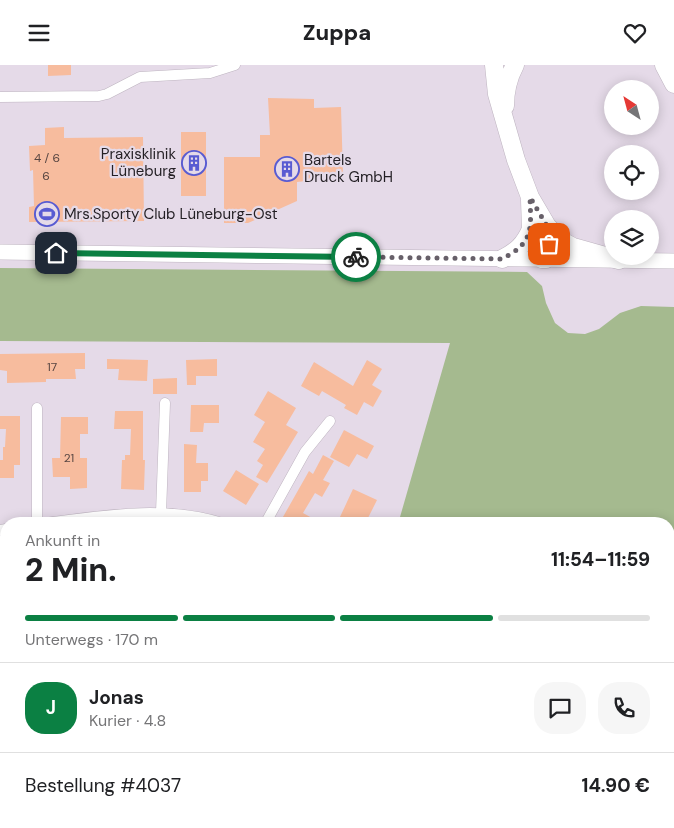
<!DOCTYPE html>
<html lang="de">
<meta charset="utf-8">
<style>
:root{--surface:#fff;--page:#f6f6f6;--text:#202124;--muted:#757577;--line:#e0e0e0;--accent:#0b8043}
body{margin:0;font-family:"DM Sans",sans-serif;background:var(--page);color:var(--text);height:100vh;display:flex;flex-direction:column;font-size:19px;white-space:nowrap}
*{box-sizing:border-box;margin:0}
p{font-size:16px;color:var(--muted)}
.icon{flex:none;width:28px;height:28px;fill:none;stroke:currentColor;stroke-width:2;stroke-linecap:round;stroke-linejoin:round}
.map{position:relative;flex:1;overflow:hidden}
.panel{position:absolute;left:0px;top:452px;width:675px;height:311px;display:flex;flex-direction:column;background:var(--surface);border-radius:20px 20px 0 0;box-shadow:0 2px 12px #0003}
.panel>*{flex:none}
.needle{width:32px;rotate:324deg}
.fabs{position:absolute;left:604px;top:15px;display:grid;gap:10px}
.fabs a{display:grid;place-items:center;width:55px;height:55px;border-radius:50%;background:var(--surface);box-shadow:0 2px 12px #0003;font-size:25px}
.pin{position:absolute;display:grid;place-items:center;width:42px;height:42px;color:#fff;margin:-21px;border-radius:10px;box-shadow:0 2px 8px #0006}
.courier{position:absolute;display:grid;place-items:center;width:50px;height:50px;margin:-25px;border:4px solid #0b8043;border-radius:50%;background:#fff;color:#222;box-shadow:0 1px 6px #0007}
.headline em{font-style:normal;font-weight:800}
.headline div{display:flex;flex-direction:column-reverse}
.headline{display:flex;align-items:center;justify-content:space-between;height:85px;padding:0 25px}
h1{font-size:32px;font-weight:800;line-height:38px}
.bar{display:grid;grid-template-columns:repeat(4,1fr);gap:8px 5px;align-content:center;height:60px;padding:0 25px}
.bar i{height:6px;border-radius:4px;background:var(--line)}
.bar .on{background:var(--accent)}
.bar p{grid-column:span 4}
.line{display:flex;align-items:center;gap:12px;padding:0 25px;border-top:1px solid var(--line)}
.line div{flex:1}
.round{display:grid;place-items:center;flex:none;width:52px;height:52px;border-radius:20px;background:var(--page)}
header{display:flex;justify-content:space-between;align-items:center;height:65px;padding:0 25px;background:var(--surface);font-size:22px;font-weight:800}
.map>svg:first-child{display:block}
.green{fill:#a5ba8f}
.building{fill:#f7bc9e}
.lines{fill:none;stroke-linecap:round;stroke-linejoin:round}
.minor-casing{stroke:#beb4c0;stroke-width:11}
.secondary-casing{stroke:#beb4c0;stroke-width:16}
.trunk-casing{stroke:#beb4c0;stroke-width:19}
.minor{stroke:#fff;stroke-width:10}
.secondary{stroke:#fff;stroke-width:15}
.trunk{stroke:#fff;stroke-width:18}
.done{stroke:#676069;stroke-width:5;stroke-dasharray:0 9}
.route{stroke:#0b8043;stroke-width:6}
.labels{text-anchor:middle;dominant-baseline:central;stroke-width:4.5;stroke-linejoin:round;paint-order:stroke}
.number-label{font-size:12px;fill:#584642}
.poi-label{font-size:15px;fill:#231f24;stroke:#e5dae8;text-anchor:start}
</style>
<header><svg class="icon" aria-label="menu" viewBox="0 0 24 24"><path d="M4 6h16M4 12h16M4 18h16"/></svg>Zuppa<svg class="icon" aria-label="heart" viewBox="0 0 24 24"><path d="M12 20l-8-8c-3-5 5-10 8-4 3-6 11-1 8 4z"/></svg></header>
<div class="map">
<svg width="674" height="763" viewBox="0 0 674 763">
<rect width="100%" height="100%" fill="#e5dae8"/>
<!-- green -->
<path class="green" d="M0,203L527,207L542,221L546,238L555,258L568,268L585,269L599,264L620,248L641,241L674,242V677L669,679V459H398L450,278L0,276Z
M674,681V763H307L309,758H669V683Z"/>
<!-- building -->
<path class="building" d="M48,0H71V10L48,11Z
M268,33L314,34V43L341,42L343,110L315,111V115L297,117V136L248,158H224V92H260V70H270Z
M64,62V73L143,72L144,156L29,157V142L34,141L33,105L30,106L29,81L45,80V63Z
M181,67H206V131H181Z
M85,288V304H75L76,314H46V317L7,318V306L0,305V289Z
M107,294L148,295L147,316L118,315L119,304H107Z
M217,294V311H196V320H187L186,295Z
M367,295L382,304L372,320L382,326L373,342L364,337L357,350L344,343L346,340L322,326L319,331L301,321L314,297L353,321Z
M177,313V329H153V314Z
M268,326L296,343L286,360L298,367L267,418L256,412L263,400L257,396L265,384L253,377L265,357L254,350Z
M191,340H219V358H204L203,367H190Z
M115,346H143V395H145L144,425L121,424L122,395H125V390H130L131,364H114Z
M0,351H20V400H14V413H0V395H3V382H5L6,364H0Z
M61,352H88V369H80V393H87V423L70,424V412H53L52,393H60Z
M344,365L374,381L367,394L357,389L349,402L330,392Z
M184,379L197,380L196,398H208V416H201V427H184Z
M323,390L334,396L323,415L330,418L322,432L315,428L303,448L323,459H279L309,406L313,409Z
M236,405L259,419L246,440L223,426Z
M353,424L377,435L365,459H354L340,452Z"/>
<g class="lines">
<defs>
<path id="minor" d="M0,32L99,31L107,29L140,12L210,8L235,0
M161,448L165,338
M37,459V343
M38,459C100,451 165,439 225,459
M265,459L305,387L330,356
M0,465L6,464
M0,638L6,643
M0,680L6,669
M114,763L117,758"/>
<path id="secondary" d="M0,187L674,196"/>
<path id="trunk" d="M494,0L497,29L516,95L530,132L547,161L549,179L546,194
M664,0L674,19
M505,41C505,26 508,13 515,0
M530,135L531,164L542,194
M547,161L562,176L573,182L619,195
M502,194C517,186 524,180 531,164"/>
</defs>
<!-- minor casing -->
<use href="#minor" class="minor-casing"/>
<!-- secondary casing -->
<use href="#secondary" class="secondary-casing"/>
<!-- trunk casing -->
<use href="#trunk" class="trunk-casing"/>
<!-- minor -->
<use href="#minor" class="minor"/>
<!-- secondary -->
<use href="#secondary" class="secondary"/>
<!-- trunk -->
<use href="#trunk" class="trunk"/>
</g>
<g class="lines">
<!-- done -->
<path class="done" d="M356,192L502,194C534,177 531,165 530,132L547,161L549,179"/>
<!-- route -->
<path class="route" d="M56,188L356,192"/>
</g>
<!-- icons -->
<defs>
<symbol id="building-ring" viewBox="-11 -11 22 22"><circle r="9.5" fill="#e5dae8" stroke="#585bd2" stroke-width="1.5"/><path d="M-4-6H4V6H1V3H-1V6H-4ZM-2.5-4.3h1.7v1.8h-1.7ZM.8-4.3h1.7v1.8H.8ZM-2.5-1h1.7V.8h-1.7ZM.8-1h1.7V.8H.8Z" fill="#585bd2"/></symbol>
<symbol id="stadium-ring" viewBox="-11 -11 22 22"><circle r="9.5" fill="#e5dae8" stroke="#585bd2" stroke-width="1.5"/><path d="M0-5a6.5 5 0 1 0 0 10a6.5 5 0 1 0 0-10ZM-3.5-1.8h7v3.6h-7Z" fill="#585bd2"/></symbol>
</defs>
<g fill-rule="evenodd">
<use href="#building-ring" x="180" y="84" width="28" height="28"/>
<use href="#building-ring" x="273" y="90" width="28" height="28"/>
<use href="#stadium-ring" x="33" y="135" width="28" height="28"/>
</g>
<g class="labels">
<!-- number labels -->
<g class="number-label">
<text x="47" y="93">4 / 6</text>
<text x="46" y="111">6</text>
<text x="52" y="302">17</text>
<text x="69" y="393">21</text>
</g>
<!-- poi labels -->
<g class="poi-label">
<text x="176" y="89" text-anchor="end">Praxisklinik<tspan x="176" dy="17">Lüneburg</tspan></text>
<text x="304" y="95">Bartels<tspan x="304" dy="17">Druck GmbH</tspan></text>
<text x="64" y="149">Mrs.Sporty Club Lüneburg-Ost</text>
</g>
</g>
</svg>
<div class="fabs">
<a><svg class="needle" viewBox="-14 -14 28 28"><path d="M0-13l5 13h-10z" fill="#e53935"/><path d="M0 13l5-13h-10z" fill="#757577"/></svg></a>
<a><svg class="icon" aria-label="locate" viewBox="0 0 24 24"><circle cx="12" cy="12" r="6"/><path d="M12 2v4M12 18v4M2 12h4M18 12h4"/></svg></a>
<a><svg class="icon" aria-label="layers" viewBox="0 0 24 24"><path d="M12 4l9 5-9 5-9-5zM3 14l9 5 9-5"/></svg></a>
</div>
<div class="pin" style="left:549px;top:179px;background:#ea580c"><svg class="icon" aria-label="bag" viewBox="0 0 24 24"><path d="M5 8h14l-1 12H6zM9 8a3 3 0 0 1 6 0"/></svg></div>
<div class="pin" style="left:56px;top:188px;background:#1f2937"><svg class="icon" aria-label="home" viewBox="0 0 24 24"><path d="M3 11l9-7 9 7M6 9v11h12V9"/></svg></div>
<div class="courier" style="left:356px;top:192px"><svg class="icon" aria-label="bike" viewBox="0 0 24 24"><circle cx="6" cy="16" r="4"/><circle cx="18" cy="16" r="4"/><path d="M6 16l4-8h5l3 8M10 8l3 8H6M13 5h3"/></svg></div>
<section class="panel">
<div class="headline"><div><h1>2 Min.</h1><p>Ankunft in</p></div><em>11:54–11:59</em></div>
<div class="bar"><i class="on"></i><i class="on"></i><i class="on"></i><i></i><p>Unterwegs · 170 m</p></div>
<div class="line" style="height:90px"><b class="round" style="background:var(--accent);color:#fff">J</b><div><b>Jonas</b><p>Kurier · 4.8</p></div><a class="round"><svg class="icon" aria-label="chat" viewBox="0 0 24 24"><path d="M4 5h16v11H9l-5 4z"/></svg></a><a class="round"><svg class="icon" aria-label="phone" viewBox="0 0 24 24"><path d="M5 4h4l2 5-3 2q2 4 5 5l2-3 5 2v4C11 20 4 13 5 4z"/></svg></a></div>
<div class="line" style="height:65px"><div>Bestellung #4037</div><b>14.90 €</b></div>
</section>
</div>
